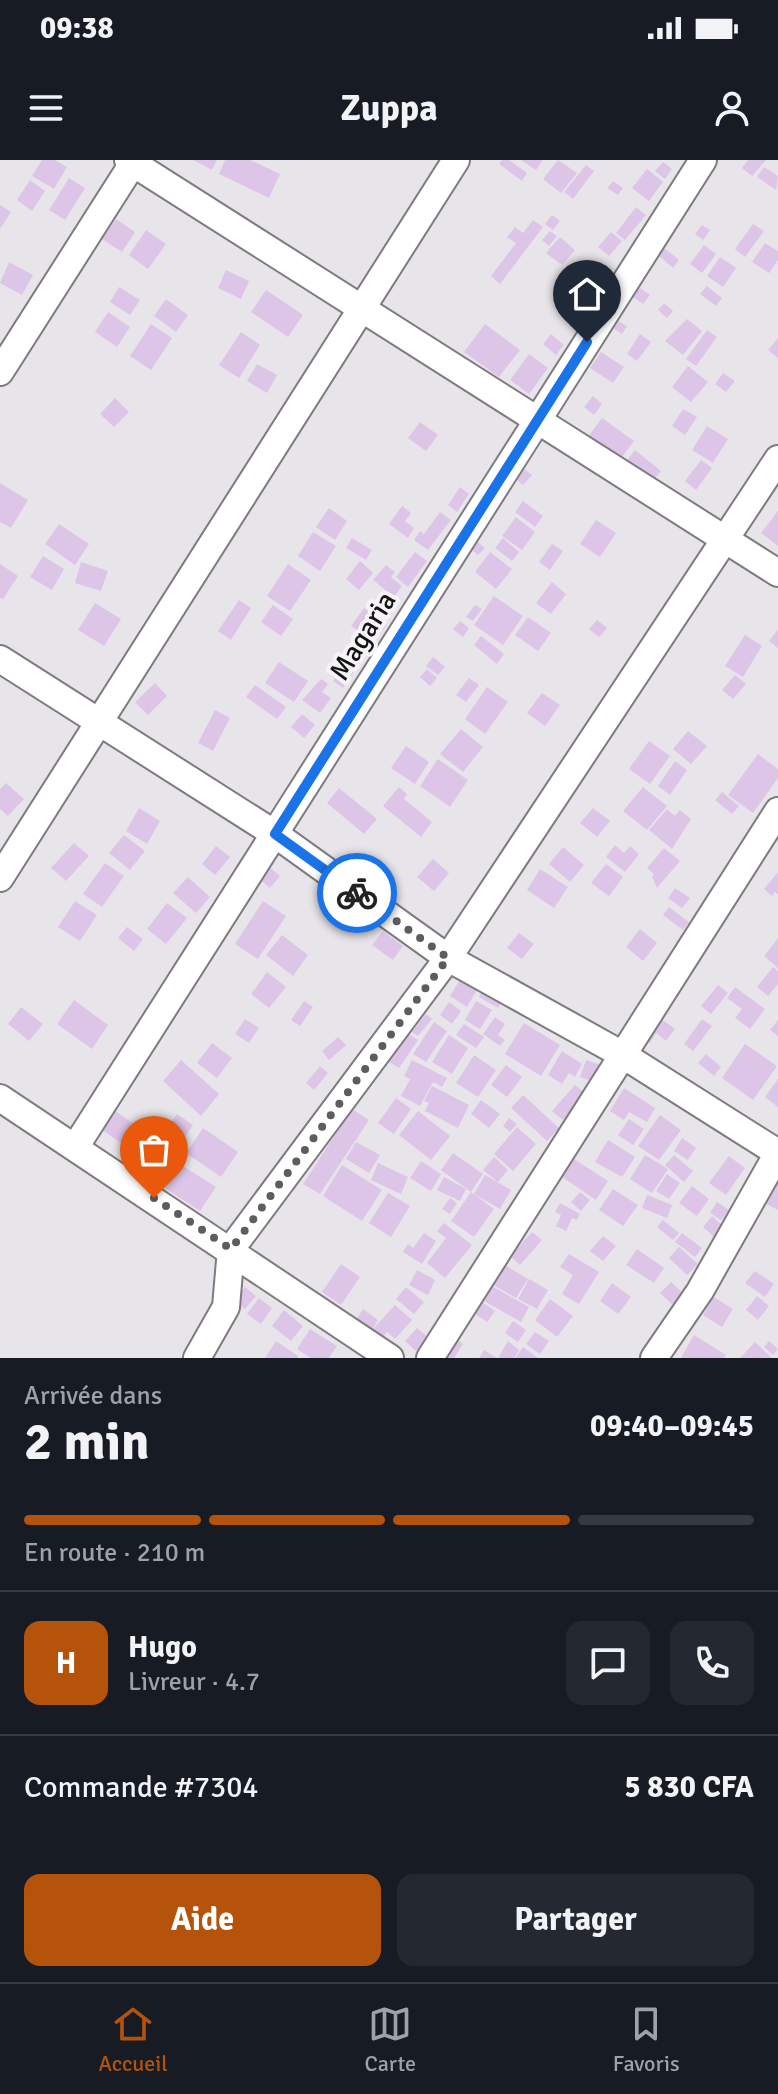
<!DOCTYPE html>
<html lang="fr">
<meta charset="utf-8">
<style>
:root{--surface:#171b24;--page:#242831;--text:#f1f3f6;--muted:#9ea1a6;--line:#363941;--accent:#b45309}
body{margin:0;font-family:Signika,sans-serif;background:var(--page);color:var(--text);height:100vh;display:flex;flex-direction:column;font-size:30px;white-space:nowrap}
*{box-sizing:border-box;margin:0}
p{font-size:26px;color:var(--muted)}
.icon{flex:none;width:44px;height:44px;fill:none;stroke:currentColor;stroke-width:2;stroke-linecap:round;stroke-linejoin:round}
.map{position:relative;height:1198px;overflow:hidden}
.sheet{display:flex;flex-direction:column;background:var(--surface);flex:1}
.sheet>*{flex:none}
.pin{position:absolute;display:grid;place-items:center;width:68px;height:68px;color:#fff;margin:-82px -34px;border-radius:50% 50% 50% 0;rotate:-45deg;box-shadow:0 0 8px #0007}
.pin .icon{rotate:45deg}
.courier{position:absolute;display:grid;place-items:center;width:80px;height:80px;margin:-40px;border:6px solid #1a73e8;border-radius:50%;background:#fff;color:#222;box-shadow:0 2px 10px #0007}
.headline em{font-style:normal;font-weight:800}
.headline div{display:flex;flex-direction:column-reverse}
.headline{display:flex;align-items:center;justify-content:space-between;height:136px;padding:0 24px}
h1{font-size:52px;font-weight:800;line-height:60px}
.bar{display:grid;grid-template-columns:repeat(4,1fr);gap:12px 8px;align-content:center;height:96px;padding:0 24px}
.bar i{height:10px;border-radius:6px;background:var(--line)}
.bar .active{background:var(--accent)}
.bar p{grid-column:span 4}
.line{display:flex;align-items:center;gap:20px;padding:0 24px;border-top:2px solid var(--line)}
.line div{flex:1}
.round{display:grid;place-items:center;flex:none;width:84px;height:84px;border-radius:16px;background:var(--page)}
.cta{display:flex;gap:16px;margin-top:auto;padding:16px 24px}
.cta a{flex:1;height:92px;border-radius:16px;background:var(--accent);color:#fff;font-size:32px;font-weight:800;line-height:92px;text-align:center}
.cta a+a{background:var(--page);color:var(--text)}
.status{display:flex;justify-content:space-between;align-items:center;height:56px;padding:0 40px;background:var(--surface);direction:ltr}
.status svg{height:22px;fill:currentColor}
header{display:flex;justify-content:space-between;align-items:center;height:104px;padding:0 24px;background:var(--surface);font-size:36px;font-weight:800}
.tab-bar{display:flex;justify-content:space-around;align-items:center;height:112px;border-top:2px solid var(--line);background:var(--surface);font-size:22px;color:var(--muted)}
.tab-bar a{display:grid;justify-items:center;gap:4px}
.tab-bar .active{color:var(--accent)}
.map>svg:first-child{display:block}
.building{fill:#ddc5e7}
.lines{fill:none;stroke-linecap:round;stroke-linejoin:round}
.minor-casing{stroke:#7e7b7f;stroke-width:30}
.minor{stroke:#fff;stroke-width:26}
.done{stroke:#5e5c5f;stroke-width:8;stroke-dasharray:0 14.4}
.route{stroke:#1a73e8;stroke-width:10}
.labels{text-anchor:middle;dominant-baseline:central;stroke-width:8;stroke-linejoin:round;paint-order:stroke}
.street-label{font-size:28px;fill:#141314;stroke:#f6f3f7}
</style>
<div class="status"><b>09:38</b><svg viewBox="0 0 49 12"><path d="M0 12V9h3v3zM5 12V6h3v6zM10 12V3h3v9zM15 12V0h3v12zM26 1h20v11H26zM47 4h2v5h-2z"/></svg></div>
<header><svg class="icon" aria-label="menu" viewBox="0 0 24 24"><path d="M4 6h16M4 12h16M4 18h16"/></svg>Zuppa<svg class="icon" aria-label="person" viewBox="0 0 24 24"><circle cx="12" cy="8" r="4"/><path d="M4 21q1-7 8-7t8 7"/></svg></header>
<div class="map">
<svg width="778" height="1198" viewBox="0 0 778 1198">
<rect width="100%" height="100%" fill="#e8e5ea"/>
<!-- building -->
<path class="building" d="M42,0H55L67,7L54,29L32,16Z
M193,0H217L212,10Z
M225,0H250L280,14L269,38L219,14Z
M502,0H509L527,13L522,21L499,4Z
M521,0H543L536,10Z
M558,0L577,13L561,33L543,19Z
M748,0H766L752,16L742,8Z
M663,2L672,9L665,19L655,11Z
M586,5L594,11L573,39L564,32Z
M764,7L778,16L776,30L757,17Z
M647,9L663,22L649,41L632,28Z
M69,18L85,28L65,60L49,50Z
M30,20L45,31L32,51L17,40Z
M613,21L623,28L618,35L607,28Z
M0,45L11,52L0,69Z
M636,47L646,55L625,80L616,73Z
M552,55L560,61L553,70L545,64Z
M116,59L135,72L122,92L102,79Z
M533,60L543,67L500,124L491,116L516,83L507,77L515,67L523,73Z
M753,64L764,71L745,97L735,89Z
M702,65L710,70L703,80L695,74Z
M146,70L166,84L148,109L129,95Z
M550,71L557,76L549,86L542,80Z
M611,72L622,81L609,96L598,87Z
M560,77L575,90L562,105L546,93Z
M765,83L778,91V100L769,113L752,102Z
M704,85L716,94L702,113L690,104Z
M662,86L679,100L673,108L656,93Z
M720,97L736,108L723,127L707,116Z
M9,102L33,115L22,135L0,123Z
M599,103L609,110L598,124L588,117Z
M226,110L249,121L241,139L218,128Z
M636,125L650,135L643,144L630,135Z
M707,126L722,138L716,146L700,134Z
M119,127L140,140L130,155L110,142Z
M266,130L303,155L288,177L251,152Z
M166,139L188,155L176,172L154,156Z
M664,143L673,151L667,158L658,150Z
M108,152L130,167L117,187L95,172Z
M687,159L702,171L683,195L665,181Z
M618,161L627,166L622,174L613,168Z
M151,164L172,178L151,210L130,196Z
M485,164L520,190L499,217L464,192Z
M707,170L717,177L696,206L686,199Z
M241,172L260,185L239,218L219,205Z
M551,174L564,185L556,195L543,184Z
M640,174L651,182L637,201L627,194Z
M778,178V198L768,190Z
M601,192L624,207L613,223L590,208Z
M529,194L548,208L529,234L510,220Z
M257,204L277,215L267,233L247,221Z
M688,206L708,222L691,242L672,227Z
M723,213L735,221L726,232L715,224Z
M593,236L602,244L594,255L584,247Z
M115,238L129,252L114,267L100,254Z
M683,249L697,257L685,275L672,266Z
M602,258L634,281L620,300L588,277Z
M420,262L438,275L426,291L408,278Z
M707,266L728,279L713,303L692,290Z
M635,290L661,311L653,321L627,300Z
M701,300L712,308L696,330L685,321Z
M523,308L532,315L523,325L515,318Z
M0,323L28,340L11,368L0,362Z
M460,327L469,334L457,352L448,345Z
M523,341L543,356L535,367L515,352Z
M402,346L411,353L405,361L414,368L408,378L389,364Z
M329,348L347,361L335,380L316,367Z
M778,351V386L761,373Z
M440,352L451,360L428,390L414,380L420,371L424,374Z
M516,357L535,372L522,390L502,376Z
M596,360L616,373L600,397L580,384Z
M59,364L89,384L75,405L45,384Z
M313,372L336,386L320,411L298,396Z
M352,378L372,390L366,400L346,388Z
M503,378L519,392L512,401L495,388Z
M478,382L485,388L478,395L472,390Z
M552,384L563,391L550,410L539,402Z
M415,392L427,401L408,427L396,417Z
M490,392L512,409L496,429L475,412Z
M43,396L64,409L52,430L30,417Z
M360,401L373,413L359,430L346,419Z
M81,402L108,411L101,431L75,423Z
M0,404L18,416L3,439L0,438Z
M288,404L311,420L290,451L267,436Z
M386,405L395,412L391,417L402,426L394,437L373,420Z
M552,422L566,434L551,454L536,443Z
M494,436L523,456L503,485L474,465Z
M239,440L251,448L231,480L218,471Z
M95,443L121,459L104,486L78,470Z
M273,445L293,459L281,476L261,462Z
M475,445L482,449L473,461L466,457Z
M364,448L387,465L373,482L351,466Z
M528,457L551,473L538,491L515,475Z
M597,460L607,468L599,477L589,469Z
M460,461L469,468L463,477L453,469Z
M778,469V488L769,481Z
M745,475L762,486L743,517L725,506Z
M481,476L504,494L497,504L474,485Z
M433,497L445,507L438,515L426,506Z
M279,502L308,521L294,542L265,523Z
M345,503L355,510L343,528L333,521Z
M427,509L437,518L430,526L420,517Z
M735,515L746,524L733,539L722,530Z
M469,518L479,525L466,542L456,535Z
M321,519L328,524L322,532L331,538L320,553L302,540Z
M155,523L167,536L148,555L135,542Z
M255,525L286,547L277,559L246,537Z
M487,527L508,542L485,574L465,559Z
M542,533L560,545L545,566L527,553Z
M215,550L230,558L213,591L198,583Z
M302,554L315,565L304,578L291,567Z
M461,569L483,587L463,612L440,594Z
M688,571L707,586L691,604L673,589Z
M649,581L670,596L650,624L629,609Z
M406,586L429,602L415,624L391,608Z
M758,594L778,609V618L753,653L728,635Z
M438,599L468,620L450,647L420,626Z
M675,601L687,610L670,635L658,626Z
M6,623L24,639L8,656L0,649V629Z
M399,627L407,634L404,639L432,662L421,677L383,646Z
M643,627L667,646L647,670L623,651Z
M339,628L377,659L364,674L327,643Z
M722,632L739,646L732,654L715,640Z
M139,648L160,661L147,684L126,671Z
M593,648L610,661L597,677L580,663Z
M667,649L675,656L680,650L691,659L672,689L649,670Z
M124,675L145,691L130,710L109,693Z
M74,683L89,696L66,721L51,708Z
M615,685L624,693L630,686L639,694L625,712L606,697Z
M216,686L230,697L215,715L202,704Z
M563,687L584,705L570,722L549,704Z
M664,688L680,701L657,728L652,717L654,714L647,708Z
M433,699L449,713L434,731L417,717Z
M105,703L124,716L102,747L83,734Z
M606,704L623,717L609,736L591,723Z
M267,705L280,716L270,728L257,717Z
M540,709L568,727L554,748L527,730Z
M778,712V734L775,732L772,736L764,729Z
M188,717L210,737L196,753L173,733Z
M675,728L690,738L682,748L668,738Z
M75,741L97,755L80,781L58,767Z
M263,741L286,756L258,799L235,784Z
M167,743L187,758L166,784L147,769Z
M669,747L689,762L683,770L663,755Z
M127,767L143,779L134,791L118,778Z
M640,769L657,783L643,801L626,787Z
M383,771L403,786L393,800L372,785Z
M519,773L534,784L522,799L507,788Z
M282,775L308,795L293,816L266,795Z
M778,778V808L764,796Z
M773,807L778,811V824L768,836L757,827Z
M267,812L286,827L269,848L251,834Z
M461,818L478,828L467,847L450,836Z
M487,822L506,833L498,848L479,837Z
M718,825L728,833L711,854L701,846Z
M735,827L765,849L750,869L735,858L742,849L727,838Z
M74,840L108,865L92,889L57,864Z
M304,841L313,847L300,866L291,860Z
M476,841L492,850L480,869L465,860Z
M449,842L461,851L452,864L440,855Z
M21,847L43,864L29,881L8,864Z
M426,854L432,859L418,876L412,872Z
M656,855L675,869L666,881L656,873L650,883L640,876Z
M495,857L505,864L498,875L505,880L500,886L483,874Z
M245,859L259,868L249,883L235,874Z
M702,859L712,866L693,891L684,884Z
M778,860V876L770,870Z
M434,862L447,871L426,902L413,894Z
M524,863L560,885L541,916L505,894Z
M464,864L484,877L476,888L456,875Z
M404,871L418,880L399,908L386,900Z
M449,875L468,888L452,914L432,902Z
M338,877L346,885L329,900L322,891Z
M212,883L232,898L217,918L197,903Z
M745,884L777,906L753,940L722,918Z
M562,891L582,904L575,917L569,913L562,924L548,915Z
M706,894L721,907L714,916L698,903Z
M474,895L496,910L478,937L456,923Z
M181,900L219,934L201,956L163,921Z
M412,900L447,918L442,927L433,922L420,946L401,936L410,919L404,916Z
M586,900L604,906L597,923L580,917Z
M506,905L522,917L507,937L491,925Z
M320,906L328,913L314,930L306,923Z
M778,919V947L765,937Z
M575,925L586,934L563,960L552,951Z
M432,926L469,945L458,968L425,951L429,943L424,941Z
M624,928L655,948L647,962L629,952L624,960L610,951Z
M523,935L559,968L547,981L511,948Z
M396,938L411,949L394,974L378,963Z
M481,940L500,954L489,968L471,954Z
M111,948L134,964L121,983L99,968Z
M352,949L369,960L320,1034L303,1024Z
M418,951L450,976L431,1000L399,975Z
M177,954L193,965L178,987L162,976Z
M660,955L681,970L659,1000L638,986Z
M509,958L517,964L510,972L503,966Z
M629,959L644,969L633,985L618,975Z
M517,967L536,984L513,1011L494,994Z
M203,968L238,992L221,1017L186,993Z
M682,978L696,988L688,1000L674,991Z
M608,980L635,997L622,1017L595,1002Z
M356,982L380,995L369,1013L346,999Z
M453,993L483,1014L471,1032L441,1010Z
M645,995L668,1009L652,1033L630,1019Z
M674,995L693,1011L684,1022L665,1005Z
M729,996L745,1008L726,1035L709,1023Z
M494,997L508,1010L498,1022L483,1010Z
M574,999L608,1021L596,1040L562,1017Z
M421,1001L441,1014L431,1031L410,1018Z
M378,1003L408,1017L401,1034L371,1020Z
M180,1004L216,1027L200,1051L165,1028Z
M342,1005L382,1030L362,1061L323,1036Z
M778,1012V1050L763,1042Z
M667,1014L680,1023L669,1039L656,1031Z
M485,1015L511,1030L500,1049L474,1034Z
M444,1017L466,1029L460,1041L437,1030Z
M692,1026L709,1039L697,1056L679,1043Z
M613,1029L638,1045L623,1066L599,1050Z
M471,1032L494,1049L474,1077L451,1061Z
M580,1032L590,1040L581,1051L571,1042Z
M388,1033L410,1046L391,1077L369,1063Z
M647,1035L672,1045L667,1058L642,1048Z
M450,1038L457,1043L450,1054L442,1049Z
M717,1042L729,1050L721,1060L710,1053Z
M560,1043L580,1054L577,1060L572,1058L566,1071L556,1066L561,1055L555,1052Z
M712,1056L723,1066L714,1077L703,1067Z
M663,1060L679,1073L673,1080L657,1067Z
M444,1063L472,1085L445,1118L427,1103L446,1078L437,1071Z
M532,1072L542,1080L520,1105L510,1096Z
M424,1073L436,1081L422,1104L403,1092L408,1084L413,1088Z
M682,1073L702,1088L695,1097L675,1082Z
M603,1076L616,1086L603,1101L590,1091Z
M679,1087L698,1104L687,1115L669,1098Z
M637,1089L664,1108L654,1123L626,1105Z
M569,1094L599,1112L579,1144L562,1134L573,1115L560,1107Z
M341,1104L360,1117L341,1145L322,1132Z
M505,1105L528,1119L516,1138L493,1125Z
M417,1110L435,1120L428,1135L409,1125Z
M755,1111L774,1124L765,1137L745,1123Z
M529,1119L548,1130L537,1149L518,1139Z
M671,1122L686,1136L675,1147L660,1133Z
M612,1123L631,1137L618,1154L600,1141Z
M492,1126L529,1147L521,1162L484,1141Z
M245,1127L256,1136L245,1149L234,1141Z
M406,1127L424,1142L414,1154L396,1139Z
M757,1136L769,1146L758,1160L746,1150Z
M714,1137L733,1149L722,1167L703,1155Z
M259,1138L272,1148L261,1164L247,1154Z
M550,1139L573,1156L557,1177L535,1160Z
M482,1142L495,1151L487,1162L474,1153Z
M395,1145L412,1160L395,1179L387,1172L383,1177L373,1169Z
M363,1149L378,1160L371,1171L356,1160Z
M284,1150L303,1166L291,1181L272,1166Z
M513,1161L526,1170L518,1182L505,1173Z
M417,1168L428,1177L416,1191L405,1181Z
M310,1169L337,1186L329,1198H311L297,1189Z
M535,1172L549,1181L540,1194L526,1184Z
M694,1175L726,1195L724,1198H681Z
M457,1179L463,1184L454,1198H445Z
M276,1181L298,1196L297,1198H265Z
M508,1181L519,1190L514,1198H498Z
M769,1181L778,1189L773,1195L764,1187Z
M755,1182L772,1198H740Z
M523,1187L538,1198H515Z
M484,1190L497,1198H479Z"/>
<g class="lines">
<defs>
<path id="minor" d="M128,0L778,413
M0,212L135,0
M0,499L275,674L448,798L623,895L778,993
M0,718L456,0
M0,938L390,1198
M76,986L703,0
M197,1198L226,1147L231,1089L448,798L778,299
M430,1198L778,651
M654,1198L700,1131L778,993"/>
</defs>
<!-- minor casing -->
<use href="#minor" class="minor-casing"/>
<!-- minor -->
<use href="#minor" class="minor"/>
</g>
<g class="lines">
<!-- done -->
<path class="done" d="M154,1038L231,1089L448,798L357,733"/>
<!-- route -->
<path class="route" d="M357,733L275,674L587,182"/>
</g>
<g class="labels">
<!-- street labels -->
<g class="street-label">
<text transform="translate(363 476) rotate(-58)">Magaria</text>
</g>
</g>
</svg>
<div class="pin" style="left:154px;top:1038px;background:#ea580c"><svg class="icon" aria-label="bag" viewBox="0 0 24 24"><path d="M5 8h14l-1 12H6zM9 8a3 3 0 0 1 6 0"/></svg></div>
<div class="pin" style="left:587px;top:182px;background:#1f2937"><svg class="icon" aria-label="home" viewBox="0 0 24 24"><path d="M3 11l9-7 9 7M6 9v11h12V9"/></svg></div>
<div class="courier" style="left:357px;top:733px"><svg class="icon" aria-label="bike" viewBox="0 0 24 24"><circle cx="6" cy="16" r="4"/><circle cx="18" cy="16" r="4"/><path d="M6 16l4-8h5l3 8M10 8l3 8H6M13 5h3"/></svg></div>
</div>
<section class="sheet">
<div class="headline"><div><h1>2 min</h1><p>Arrivée dans</p></div><em>09:40–09:45</em></div>
<div class="bar"><i class="active"></i><i class="active"></i><i class="active"></i><i></i><p>En route · 210 m</p></div>
<div class="line" style="height:144px"><b class="round" style="background:var(--accent);color:#fff">H</b><div><b>Hugo</b><p>Livreur · 4.7</p></div><a class="round"><svg class="icon" aria-label="chat" viewBox="0 0 24 24"><path d="M4 5h16v11H9l-5 4z"/></svg></a><a class="round"><svg class="icon" aria-label="phone" viewBox="0 0 24 24"><path d="M5 4h4l2 5-3 2q2 4 5 5l2-3 5 2v4C11 20 4 13 5 4z"/></svg></a></div>
<div class="line" style="height:104px"><div>Commande #7304</div><b>5 830 CFA</b></div>
<div class="cta"><a>Aide</a><a>Partager</a></div>
</section>
<nav class="tab-bar">
<a class="active"><svg class="icon" aria-label="home" viewBox="0 0 24 24"><path d="M3 11l9-7 9 7M6 9v11h12V9"/></svg>Accueil</a>
<a><svg class="icon" aria-label="map" viewBox="0 0 24 24"><path d="M3 6l6-2 6 2 6-2v14l-6 2-6-2-6 2zM9 4v14M15 6v14"/></svg>Carte</a>
<a><svg class="icon" aria-label="saved" viewBox="0 0 24 24"><path d="M7 4h10v16l-5-4-5 4z"/></svg>Favoris</a>
</nav>
